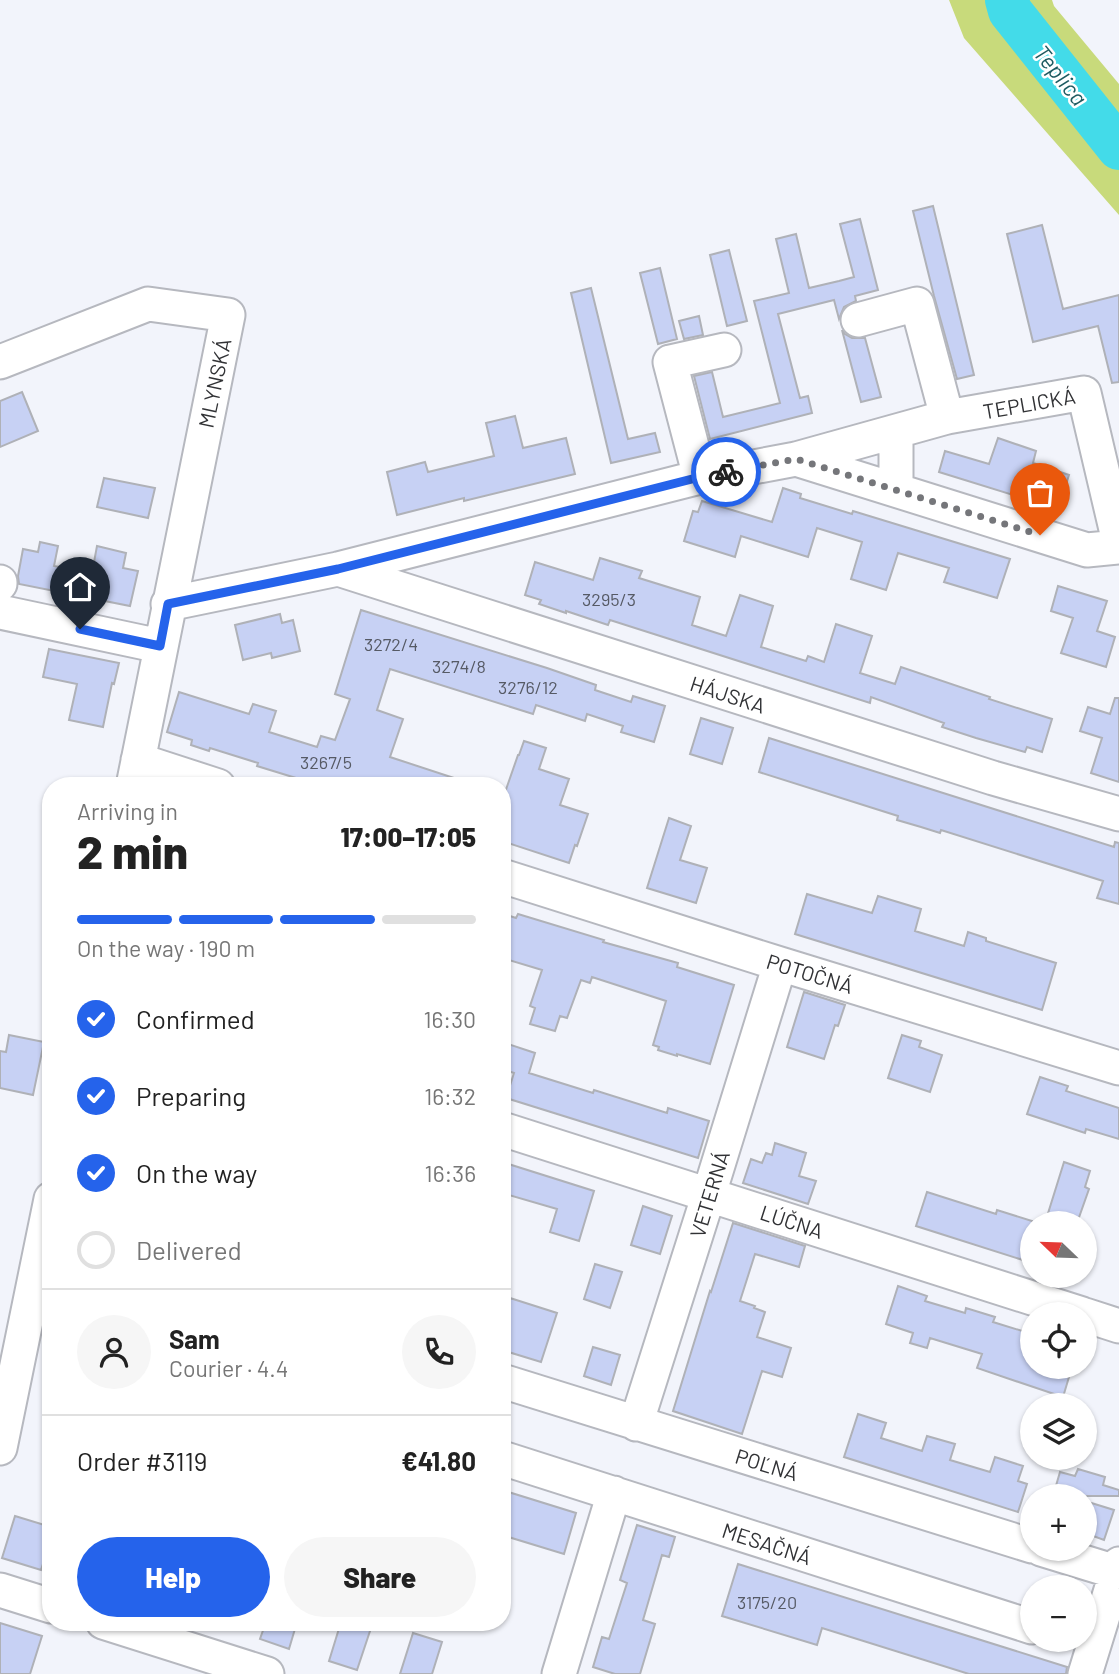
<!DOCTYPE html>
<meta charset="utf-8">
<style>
:root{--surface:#fff;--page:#f6f6f6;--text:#222;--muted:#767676;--line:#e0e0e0;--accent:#2563eb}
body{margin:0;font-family:Barlow,sans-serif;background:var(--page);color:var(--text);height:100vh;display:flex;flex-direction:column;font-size:26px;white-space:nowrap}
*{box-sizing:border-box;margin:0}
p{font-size:23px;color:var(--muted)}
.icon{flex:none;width:38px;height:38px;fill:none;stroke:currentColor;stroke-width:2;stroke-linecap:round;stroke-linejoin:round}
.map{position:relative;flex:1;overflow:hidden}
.side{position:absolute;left:42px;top:777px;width:469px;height:854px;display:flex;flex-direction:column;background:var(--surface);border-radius:28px;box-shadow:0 2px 5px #0004}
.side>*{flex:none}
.needle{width:46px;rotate:293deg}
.tools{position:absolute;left:1020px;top:1211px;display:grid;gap:14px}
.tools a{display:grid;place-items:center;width:77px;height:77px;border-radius:50%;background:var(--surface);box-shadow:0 2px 5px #0004;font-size:35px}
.pin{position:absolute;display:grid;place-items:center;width:60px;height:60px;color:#fff;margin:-72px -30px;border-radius:50% 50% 50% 0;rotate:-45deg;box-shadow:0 0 7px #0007}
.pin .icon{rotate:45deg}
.courier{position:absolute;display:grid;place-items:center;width:70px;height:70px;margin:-35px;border:5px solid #2563eb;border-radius:50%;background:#fff;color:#222;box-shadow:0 2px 9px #0007}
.summary em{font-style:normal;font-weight:800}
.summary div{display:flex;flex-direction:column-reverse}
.summary{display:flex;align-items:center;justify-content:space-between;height:119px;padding:0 35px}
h1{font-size:46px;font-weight:800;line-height:52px}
.bar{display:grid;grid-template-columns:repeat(4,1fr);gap:10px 7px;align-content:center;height:84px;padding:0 35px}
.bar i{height:9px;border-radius:5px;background:var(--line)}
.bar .selected{background:var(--accent)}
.bar p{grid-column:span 4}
.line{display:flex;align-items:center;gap:18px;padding:0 35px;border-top:2px solid var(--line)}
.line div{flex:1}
.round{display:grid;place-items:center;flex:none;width:74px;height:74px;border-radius:37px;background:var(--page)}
ol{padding:0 35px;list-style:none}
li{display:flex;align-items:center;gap:21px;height:77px}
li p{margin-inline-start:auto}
li .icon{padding:7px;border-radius:50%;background:var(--accent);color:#fff;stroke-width:4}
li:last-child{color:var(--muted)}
li i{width:38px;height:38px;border:4px solid var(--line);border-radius:50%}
.cta{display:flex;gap:14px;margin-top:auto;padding:14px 35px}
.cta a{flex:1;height:80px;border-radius:42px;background:var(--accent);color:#fff;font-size:28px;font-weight:800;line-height:80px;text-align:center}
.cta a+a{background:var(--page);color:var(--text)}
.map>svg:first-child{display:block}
.green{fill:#c8da7b}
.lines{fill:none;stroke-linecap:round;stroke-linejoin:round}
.river{stroke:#43dbe9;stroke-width:44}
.building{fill:#c7d1f4;stroke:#afb1b7;stroke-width:2}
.minor-casing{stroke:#b6b8bf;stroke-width:37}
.minor{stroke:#fff;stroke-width:33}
.done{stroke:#75767a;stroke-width:7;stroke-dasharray:0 12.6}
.route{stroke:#2563eb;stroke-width:9}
.labels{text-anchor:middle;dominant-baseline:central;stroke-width:5;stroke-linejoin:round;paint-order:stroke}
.number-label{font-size:18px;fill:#565a65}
.street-label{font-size:21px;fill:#313235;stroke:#fff}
.water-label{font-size:23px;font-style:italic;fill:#1e5b61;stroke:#fff}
</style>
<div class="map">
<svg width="1119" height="1674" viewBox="0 0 1119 1674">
<rect width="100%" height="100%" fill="#f2f4fb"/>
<!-- green -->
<path class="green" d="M949,0H1052L1054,6L1119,84V215L964,38Z"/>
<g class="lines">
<!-- river -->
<path class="river" d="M1007,0L1010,11L1119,148"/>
</g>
<!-- building -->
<path class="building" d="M933,206L974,375L957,379L934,296L913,211Z
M860,219L878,290L855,296L856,301L844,307L839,319L834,300L778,314L800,398L808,396L812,413L710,439L694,376L712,372L723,417L780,403L754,301L789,293L776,239L796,234L809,288L839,281L854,277L840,224Z
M1042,225L1063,309L1119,295V382L1112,383L1098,326L1033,342L1007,234Z
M729,250L747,321L727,326L710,255Z
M660,268L677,339L658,344L640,273Z
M591,288L628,439L655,433L660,452L611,463L571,293Z
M699,316L703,335L684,339L679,321Z
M842,330L845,334L852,338H865L881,397L861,402Z
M22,392L38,431L0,447V401Z
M515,416L523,448L566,438L575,474L464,501V498L397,515L387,472L425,462L428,472L494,456L486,423Z
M998,438L1036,451L1033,463L1069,475L1058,509L939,472L945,451L989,464Z
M104,478L155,488L148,518L97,507Z
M783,488L801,494L800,498L852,514L853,511L1010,559L997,598L944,582L949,568L898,553L886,590L851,579L862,542L817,528L808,557L741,536L735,557L684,541L693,511L698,512L702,501L772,522Z
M40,542L58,546L54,566L92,573L97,546L126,553L123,568L138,571L130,606L19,584L18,576L23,549L38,552Z
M600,558L642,571L639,578L700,597L692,625L726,636L740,595L773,606L761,647L806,661L808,656L824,662L836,624L872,636L860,673L895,684L901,667L990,697L989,699L1052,719L1042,752L1027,747L1025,752L976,738L942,727L944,723L871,697L870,703L610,620L608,625L566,611V613L539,604L541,600L525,595L535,562L593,580Z
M1058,586L1107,601L1097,631L1115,637L1106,667L1061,653L1073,618L1051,611Z
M361,610L547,668L596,685L595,690L631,702L633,696L665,706L654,742L621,732L623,726L587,714L585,721L536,705L533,714L390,669L377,710L403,719L390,757L466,782L465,786H322L257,766L258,763L210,748L209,751L191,745L192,740L167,732L179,692L249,714L253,704L276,711L269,732L317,747L321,736L335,740L350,699L335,694Z
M280,614L282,623L293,620L300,651L272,658L271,653L243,660L235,625Z
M49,649L119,663L114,684L112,683L103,727L69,720L77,684L43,677Z
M1115,698H1119V782L1091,773L1102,738L1080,731L1088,707L1110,714Z
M701,718L733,728L722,764L690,754Z
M769,738L1114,847L1115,842L1119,843V904L1097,898L1103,881L941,830L940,833L921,827L897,820L898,816L759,772Z
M524,741L546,748L539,769L569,779L560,805L588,814L577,846L575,845L569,863L502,841V801L518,755H519Z
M669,818L691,826L680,860L707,868L696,903L647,888Z
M807,894L872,913L878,896L921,909L915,931L964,946L968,932L986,938V941L1056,963L1042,1010L795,934Z
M518,914L604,940L603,942L678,963L677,967L734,985L710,1064L677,1054V1056L658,1050L659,1047L653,1045L666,1001L592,977L590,983L581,980L567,1018L560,1016L555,1031L530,1024L535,1008L530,1006L542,970L502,958V929L507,915L516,918Z
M804,992L845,1005L838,1026L835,1025L824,1059L787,1047Z
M9,1035L44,1042L33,1095L0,1088V1051L6,1052Z
M902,1035L921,1041L919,1047L942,1055L930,1092L888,1078Z
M502,1042L535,1053L529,1073L593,1093L594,1090L667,1113L668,1108L709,1121L698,1158L506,1098L514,1073L502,1069Z
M1040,1077L1068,1086L1066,1091L1119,1108V1139L1086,1129L1085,1133L1027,1114Z
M775,1143L806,1153L799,1176L816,1181L808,1204L743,1183L751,1159L762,1163L766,1153L772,1155Z
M502,1162L594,1191L579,1241L550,1232L557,1209L502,1193Z
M1064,1162L1090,1171L1085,1187L1089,1189L1077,1223H1045Z
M927,1192L996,1214L997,1210L1032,1221V1263L916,1226Z
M643,1206L672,1216L660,1254L631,1245Z
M733,1223L805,1246L799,1267L755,1254L740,1301L755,1306L754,1308L765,1312L757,1337L791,1348L782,1377L762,1371L742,1434L673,1411L710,1291L711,1292Z
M595,1264L622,1272L610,1308L584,1299Z
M898,1286L927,1296L925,1301L965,1313L966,1308L995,1317L993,1322L1032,1334V1367H1072L1063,1397L977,1368L982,1354L930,1338L927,1348L910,1343L913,1333L886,1324Z
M510,1298L557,1313L541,1362L502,1350V1324Z
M593,1347L620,1355L611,1385L584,1376Z
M858,1414L886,1423L881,1438L922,1451L927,1436L955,1444L950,1460L990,1472L995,1457L1023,1466L1018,1481L1027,1484L1018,1512L844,1457Z
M1078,1469L1105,1477L1103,1485L1119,1490V1496H1053L1060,1472L1075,1476Z
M502,1490L576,1513L564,1554L502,1535Z
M1085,1501L1114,1510L1104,1540L1085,1533Z
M15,1516L51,1527V1539L41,1570L2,1558Z
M637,1525L675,1537L669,1557L662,1555L643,1620L655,1624L640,1674H615L593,1667L602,1637L609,1639L627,1583L620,1580Z
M738,1564L1067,1667L1066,1674H969L822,1628L817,1645L722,1616Z
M266,1622H297L289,1649L260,1639Z
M341,1622H373L357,1670L329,1661Z
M0,1623L42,1636L30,1674H0Z
M413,1633L442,1642L432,1674H400Z"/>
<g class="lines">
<defs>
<path id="minor" d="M858,320L917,304L947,417
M0,362L148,304L228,315L133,786
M796,459L1087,550L1119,547
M700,477L670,362L724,350
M896,490V432
M338,569L993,778L1119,814
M0,584V582
M168,604L338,569L700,477L796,459L947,417L1084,393L1119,542
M0,612L160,646
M138,760L218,786
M502,876L780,964L1119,1068
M502,1129L1082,1314
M1085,1315L1119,1326
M502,1381L1032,1546
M636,1424L709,1194L780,964
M0,1448L51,1199
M502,1458L1032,1627
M1041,1549L1116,1572
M0,1590L51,1606
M103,1622L267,1674
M559,1674L614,1493
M1085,1674L1119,1564"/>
</defs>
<!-- minor casing -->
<use href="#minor" class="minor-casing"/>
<!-- minor -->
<use href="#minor" class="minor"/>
</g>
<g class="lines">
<!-- done -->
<path class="done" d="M726,472L796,459L1040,535"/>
<!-- route -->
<path class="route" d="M80,629L160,646L168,604L338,569L700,477L726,472"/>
</g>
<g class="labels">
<!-- number labels -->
<g class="number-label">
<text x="609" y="599">3295/3</text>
<text x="391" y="644">3272/4</text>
<text x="459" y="666">3274/8</text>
<text x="528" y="687">3276/12</text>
<text x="326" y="762">3267/5</text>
<text x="767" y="1602">3175/20</text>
</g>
<!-- street labels -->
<g class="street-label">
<text transform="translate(214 383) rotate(-78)">MLYNSKÁ</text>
<text transform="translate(1029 403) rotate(-10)">TEPLICKÁ</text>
<text transform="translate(728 694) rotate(18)">HÁJSKA</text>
<text transform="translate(810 973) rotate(17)">POTOČNÁ</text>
<text transform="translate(709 1194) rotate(-73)">VETERNÁ</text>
<text transform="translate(792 1221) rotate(18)">LÚČNA</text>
<text transform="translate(767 1464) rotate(17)">POĽNÁ</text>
<text transform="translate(767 1543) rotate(18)">MESAČNÁ</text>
</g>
<!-- water labels -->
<g class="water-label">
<text transform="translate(1061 75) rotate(51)">Teplica</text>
</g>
</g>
</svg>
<div class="tools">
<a><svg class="needle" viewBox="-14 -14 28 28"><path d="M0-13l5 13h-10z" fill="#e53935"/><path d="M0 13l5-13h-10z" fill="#767676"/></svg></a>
<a><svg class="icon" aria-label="locate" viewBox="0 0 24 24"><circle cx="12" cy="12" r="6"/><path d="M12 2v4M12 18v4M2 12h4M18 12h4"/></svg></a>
<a><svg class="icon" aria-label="layers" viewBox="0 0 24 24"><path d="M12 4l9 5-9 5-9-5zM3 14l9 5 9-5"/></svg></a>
<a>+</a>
<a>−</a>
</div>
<div class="pin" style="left:1040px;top:535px;background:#ea580c"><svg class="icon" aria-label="bag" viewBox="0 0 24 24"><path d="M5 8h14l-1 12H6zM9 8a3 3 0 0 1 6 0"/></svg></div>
<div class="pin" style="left:80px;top:629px;background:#1f2937"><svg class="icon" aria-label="home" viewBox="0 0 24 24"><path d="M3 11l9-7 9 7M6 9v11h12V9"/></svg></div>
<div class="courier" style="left:726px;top:472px"><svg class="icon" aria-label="bike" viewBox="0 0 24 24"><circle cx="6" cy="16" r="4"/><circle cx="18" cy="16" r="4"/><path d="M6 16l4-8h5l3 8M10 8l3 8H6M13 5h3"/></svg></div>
<section class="side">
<div class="summary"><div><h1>2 min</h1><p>Arriving in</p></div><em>17:00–17:05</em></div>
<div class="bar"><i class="selected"></i><i class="selected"></i><i class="selected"></i><i></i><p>On the way · 190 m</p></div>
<ol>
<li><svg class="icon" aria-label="check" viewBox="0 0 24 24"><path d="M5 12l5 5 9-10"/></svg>Confirmed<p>16:30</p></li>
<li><svg class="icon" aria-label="check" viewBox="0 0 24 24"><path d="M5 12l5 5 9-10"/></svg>Preparing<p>16:32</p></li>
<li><svg class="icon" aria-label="check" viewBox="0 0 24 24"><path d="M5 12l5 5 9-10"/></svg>On the way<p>16:36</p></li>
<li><i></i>Delivered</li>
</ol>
<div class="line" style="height:126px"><a class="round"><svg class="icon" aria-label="person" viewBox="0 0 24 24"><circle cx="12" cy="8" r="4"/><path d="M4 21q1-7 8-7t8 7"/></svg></a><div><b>Sam</b><p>Courier · 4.4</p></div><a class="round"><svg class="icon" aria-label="phone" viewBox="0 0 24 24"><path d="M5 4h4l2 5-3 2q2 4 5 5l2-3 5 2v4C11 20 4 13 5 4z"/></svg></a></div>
<div class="line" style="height:91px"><div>Order #3119</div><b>€41.80</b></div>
<div class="cta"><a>Help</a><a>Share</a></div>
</section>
</div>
